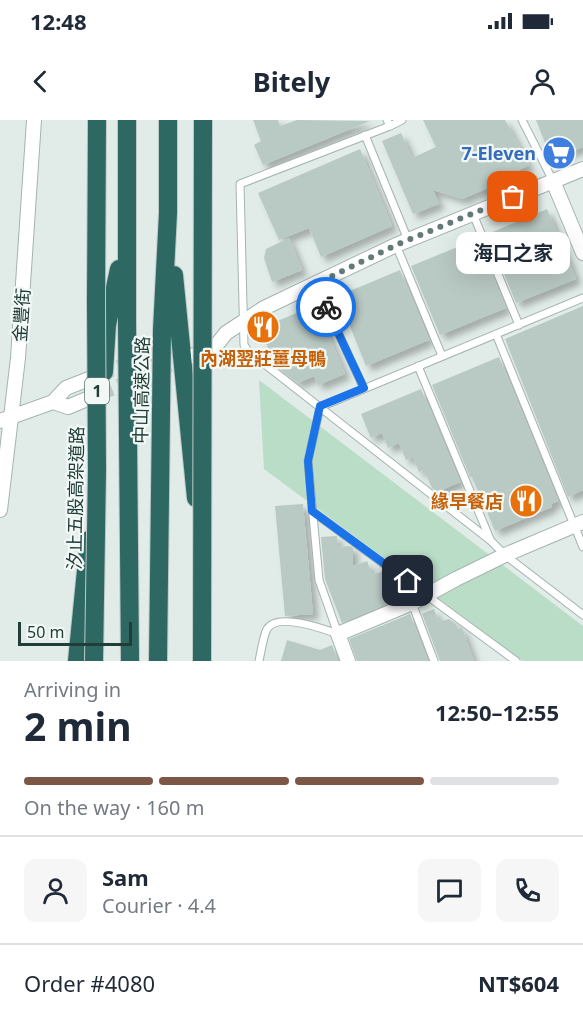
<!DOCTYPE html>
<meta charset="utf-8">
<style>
:root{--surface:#fff;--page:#f6f6f7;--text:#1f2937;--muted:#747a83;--line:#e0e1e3;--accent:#7e5646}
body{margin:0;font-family:"Noto Sans","Noto Sans TC",sans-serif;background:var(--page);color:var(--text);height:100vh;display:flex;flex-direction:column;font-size:22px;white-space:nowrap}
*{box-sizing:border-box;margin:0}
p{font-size:20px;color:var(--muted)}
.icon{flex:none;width:33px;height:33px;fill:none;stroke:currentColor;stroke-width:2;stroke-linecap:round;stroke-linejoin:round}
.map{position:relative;height:541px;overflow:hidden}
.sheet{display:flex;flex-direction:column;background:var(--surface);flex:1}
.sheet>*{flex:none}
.scale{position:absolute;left:18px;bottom:15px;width:114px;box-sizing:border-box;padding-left:6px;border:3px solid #213d38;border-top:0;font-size:16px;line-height:21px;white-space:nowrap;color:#213d38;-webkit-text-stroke:4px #f2f8f6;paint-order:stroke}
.pin{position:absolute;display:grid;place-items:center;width:51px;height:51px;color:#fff;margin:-26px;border-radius:12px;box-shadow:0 3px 9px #0006}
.courier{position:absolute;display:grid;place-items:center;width:60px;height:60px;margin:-30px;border:4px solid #1a73e8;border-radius:50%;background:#fff;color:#222;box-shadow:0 2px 8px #0007}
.bubble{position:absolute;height:42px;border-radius:12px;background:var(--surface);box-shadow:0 6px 24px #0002;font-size:20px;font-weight:700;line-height:42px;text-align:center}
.overview em{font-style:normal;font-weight:700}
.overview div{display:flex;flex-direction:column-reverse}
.overview{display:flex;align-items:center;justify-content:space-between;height:102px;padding:0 24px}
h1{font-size:39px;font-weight:700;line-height:45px}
.bar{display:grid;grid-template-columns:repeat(4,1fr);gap:9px 6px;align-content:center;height:72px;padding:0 24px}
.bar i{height:8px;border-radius:4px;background:var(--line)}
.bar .active{background:var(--accent)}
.bar p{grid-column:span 4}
.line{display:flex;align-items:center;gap:15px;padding:0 24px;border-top:2px solid var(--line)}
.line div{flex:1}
.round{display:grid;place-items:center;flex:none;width:63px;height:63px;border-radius:12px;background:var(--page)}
.status{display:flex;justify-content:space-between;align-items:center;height:42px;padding:0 30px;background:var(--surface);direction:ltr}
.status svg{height:16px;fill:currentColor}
header{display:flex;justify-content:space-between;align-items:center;height:78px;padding:0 24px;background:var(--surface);font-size:27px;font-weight:700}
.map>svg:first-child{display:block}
.green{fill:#baddc7}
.building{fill:#b9c9c4;filter:url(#shadow)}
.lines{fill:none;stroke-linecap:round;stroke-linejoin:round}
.street-tunnel{stroke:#bbc9c5;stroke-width:14;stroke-dasharray:14 7;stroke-linecap:butt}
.lane-casing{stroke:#a4b4b0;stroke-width:9}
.street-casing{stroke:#a4b4b0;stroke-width:16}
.highway-casing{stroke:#c1c9c7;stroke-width:20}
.lane{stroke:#fff;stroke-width:7}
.street{stroke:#fff;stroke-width:14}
.highway{stroke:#2d6962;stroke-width:18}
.highway-bridge-casing{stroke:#c1c9c7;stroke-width:20;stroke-linecap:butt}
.highway-bridge{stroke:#2d6962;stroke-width:18}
.done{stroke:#647a76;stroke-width:6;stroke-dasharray:0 10.8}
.route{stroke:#1a73e8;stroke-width:8}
.labels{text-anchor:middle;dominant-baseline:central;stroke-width:4.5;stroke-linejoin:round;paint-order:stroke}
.shield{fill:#f2f8f6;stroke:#607571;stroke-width:1.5}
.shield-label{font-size:16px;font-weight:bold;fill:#213d38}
.shop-label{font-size:18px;font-weight:bold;fill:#366cbe;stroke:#f2f8f6;text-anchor:end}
.street-label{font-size:18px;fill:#213d38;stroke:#f2f8f6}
.food-label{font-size:18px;font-weight:bold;fill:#c56008;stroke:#f2f8f6}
</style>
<div class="status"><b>12:48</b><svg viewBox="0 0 49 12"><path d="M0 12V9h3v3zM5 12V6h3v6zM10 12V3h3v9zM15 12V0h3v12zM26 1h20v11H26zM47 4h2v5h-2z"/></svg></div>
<header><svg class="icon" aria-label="back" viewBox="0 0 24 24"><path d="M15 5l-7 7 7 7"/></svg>Bitely<svg class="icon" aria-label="person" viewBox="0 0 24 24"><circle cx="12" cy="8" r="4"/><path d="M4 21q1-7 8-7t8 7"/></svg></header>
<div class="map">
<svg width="583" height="541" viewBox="0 0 583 541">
<defs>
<filter id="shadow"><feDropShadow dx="5.5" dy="5.5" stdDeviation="3" flood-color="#0004"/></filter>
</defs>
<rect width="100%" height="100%" fill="#e1ece8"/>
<!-- green -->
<path class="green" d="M259,260L583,506V541H523L264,349Z"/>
<!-- building -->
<path class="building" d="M253,0H278L280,6L297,0L370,1L263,45L254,25L261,21Z
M423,0H505L529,45L487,67L488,68L462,79L433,70L439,84L413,94L382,21L401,13L412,38L436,27Z
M536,0H583V27L565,34L548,30Z
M360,29L392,106L321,137L309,108L279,120L258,73Z
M547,89L576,159L516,183L488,114Z
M289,118L302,150L272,162L264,138L266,129Z
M477,119L506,188L440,215L411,146Z
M400,150L429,220L366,246L338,176Z
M316,185L345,254L318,265L314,256L298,263L275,245L260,208Z
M583,186V370L568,377L505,219Z
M499,237L558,381L551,384L552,387L495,411L472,357H470L432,265Z
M421,269L460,362L437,372L432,368L424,350L419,352L413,337L406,340L399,323L388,328L382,313L371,318L361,294Z
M303,384L313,494L285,496L275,386Z
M337,416L338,427L350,426L353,428V446L367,441L372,455L384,451L388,462L395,459L399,462L404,477L342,503L325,459L321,417Z
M434,489L439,502L449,499L456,504L458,509L462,508L474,541H440L422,494Z
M410,494L428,541H357L349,519Z
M287,520L320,530L332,525L338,541H281Z"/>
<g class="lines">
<!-- street-tunnel -->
<path class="street-tunnel" d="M99,255L168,227
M99,274L187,238"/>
<defs>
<path id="lane" d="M387,0L390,6L402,0
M522,0L553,61
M390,6L240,64L244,225L248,231L491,421L505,435L583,495
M365,15L408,120
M473,94L519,205
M396,125L442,236
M316,164L364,269
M496,214L583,427
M418,246L490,419
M312,391L516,541
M412,483L434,541
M338,514L319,460L308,341L320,287L583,178
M259,541C261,532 263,517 267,509C277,492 324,509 338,514"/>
<path id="street" d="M553,61L583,133
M187,238L215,227L226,213L264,188L396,125L583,49
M53,282L68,287L99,274
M0,301L53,282L66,268L99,255
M0,390L18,238L34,0
M348,541L338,514L412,483L456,459L505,435L583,402"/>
<path id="highway" d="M127,0V201L130,541
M174,155L196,378
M104,252L107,205L119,149
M77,541L89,420
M158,541L162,210L168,93V0"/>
</defs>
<!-- lane casing -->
<use href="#lane" class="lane-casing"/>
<!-- street casing -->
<use href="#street" class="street-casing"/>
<!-- highway casing -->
<use href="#highway" class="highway-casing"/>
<!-- lane -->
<use href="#lane" class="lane"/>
<!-- street -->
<use href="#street" class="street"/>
<!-- highway -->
<use href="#highway" class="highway"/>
<defs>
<path id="highway-bridge" d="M94,541L97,350L96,182L97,0
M202,541L203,0"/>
</defs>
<!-- highway-bridge casing -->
<use href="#highway-bridge" class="highway-bridge-casing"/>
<!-- highway-bridge -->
<use href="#highway-bridge" class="highway-bridge"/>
</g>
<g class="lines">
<!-- done -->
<path class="done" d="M326,187L316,164L396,125L513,77"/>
<!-- route -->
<path class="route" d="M326,187L364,268L320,286L308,341L312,391L408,461"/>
</g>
<!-- icons -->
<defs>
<symbol id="supermarket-disc" viewBox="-11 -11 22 22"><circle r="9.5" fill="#3f7fe0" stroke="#f2f8f6"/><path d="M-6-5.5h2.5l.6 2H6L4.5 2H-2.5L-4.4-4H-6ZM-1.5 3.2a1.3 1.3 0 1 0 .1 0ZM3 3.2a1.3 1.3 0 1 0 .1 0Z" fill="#fff"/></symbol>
<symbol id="restaurant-disc" viewBox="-11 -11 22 22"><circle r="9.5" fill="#e8710a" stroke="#f2f8f6"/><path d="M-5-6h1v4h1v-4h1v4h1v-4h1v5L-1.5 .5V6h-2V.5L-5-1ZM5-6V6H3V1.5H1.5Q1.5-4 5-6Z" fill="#fff"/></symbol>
</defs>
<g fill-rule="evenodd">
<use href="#supermarket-disc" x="540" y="14" width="38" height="38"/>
<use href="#restaurant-disc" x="244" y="188" width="38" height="38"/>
<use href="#restaurant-disc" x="507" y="362" width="38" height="38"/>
</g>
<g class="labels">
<!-- shield labels -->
<rect class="shield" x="85" y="258" width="24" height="26" rx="4.5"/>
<g class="shield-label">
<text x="97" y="271">1</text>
</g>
<!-- shop labels -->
<g class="shop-label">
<text x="536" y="33">7-Eleven</text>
</g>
<!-- street labels -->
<g class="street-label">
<text transform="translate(21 195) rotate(-86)">金豐街</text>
<text transform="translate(141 270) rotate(-89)">中山高速公路</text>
<text transform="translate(75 378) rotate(-89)">汐止五股高架道路</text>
</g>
<!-- food labels -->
<g class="food-label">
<text x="263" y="238">內湖翌莊薑母鴨</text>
<text x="503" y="381" text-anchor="end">緣早餐店</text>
</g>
</g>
</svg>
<div class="scale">50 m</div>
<div class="pin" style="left:513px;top:77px;background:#ea580c"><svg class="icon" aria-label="bag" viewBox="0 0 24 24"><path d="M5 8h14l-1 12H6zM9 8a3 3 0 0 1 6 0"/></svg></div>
<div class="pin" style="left:408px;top:461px;background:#1f2937"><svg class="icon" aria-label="home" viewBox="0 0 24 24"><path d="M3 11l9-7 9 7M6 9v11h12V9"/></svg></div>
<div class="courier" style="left:326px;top:187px"><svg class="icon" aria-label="bike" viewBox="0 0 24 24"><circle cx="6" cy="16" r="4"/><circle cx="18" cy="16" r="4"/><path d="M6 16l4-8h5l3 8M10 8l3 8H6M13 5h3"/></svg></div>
<div class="bubble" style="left:456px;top:112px;width:114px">海口之家</div>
</div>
<section class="sheet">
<div class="overview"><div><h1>2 min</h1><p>Arriving in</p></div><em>12:50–12:55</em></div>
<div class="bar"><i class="active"></i><i class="active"></i><i class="active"></i><i></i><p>On the way · 160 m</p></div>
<div class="line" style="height:108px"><a class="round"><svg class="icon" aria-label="person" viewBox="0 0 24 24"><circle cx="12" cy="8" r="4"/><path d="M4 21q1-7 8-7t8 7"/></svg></a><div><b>Sam</b><p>Courier · 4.4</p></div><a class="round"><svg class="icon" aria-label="chat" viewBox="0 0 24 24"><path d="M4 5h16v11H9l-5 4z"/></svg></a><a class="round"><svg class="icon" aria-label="phone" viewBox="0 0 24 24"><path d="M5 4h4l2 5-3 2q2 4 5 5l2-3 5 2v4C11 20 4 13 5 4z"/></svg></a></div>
<div class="line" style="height:78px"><div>Order #4080</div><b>NT$604</b></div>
</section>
